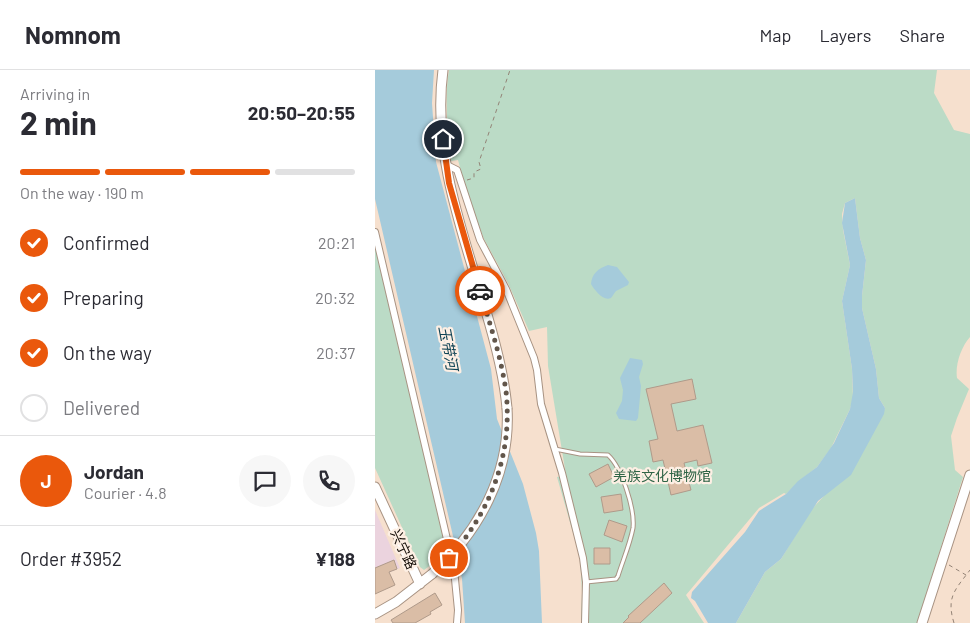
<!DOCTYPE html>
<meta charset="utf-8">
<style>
:root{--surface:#fff;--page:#f7f7f7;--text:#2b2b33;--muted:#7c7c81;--line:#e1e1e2;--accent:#ea580c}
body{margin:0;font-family:Barlow,"Noto Sans SC",sans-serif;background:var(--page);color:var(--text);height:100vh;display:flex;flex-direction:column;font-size:19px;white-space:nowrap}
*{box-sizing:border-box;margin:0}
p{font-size:16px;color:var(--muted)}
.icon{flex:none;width:28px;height:28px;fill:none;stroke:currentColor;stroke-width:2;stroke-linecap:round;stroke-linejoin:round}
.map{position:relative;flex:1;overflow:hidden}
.details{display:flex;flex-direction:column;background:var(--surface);width:375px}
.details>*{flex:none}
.pin{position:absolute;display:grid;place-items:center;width:42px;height:42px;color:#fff;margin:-21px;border:2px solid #fff;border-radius:50%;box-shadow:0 1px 5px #0007}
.courier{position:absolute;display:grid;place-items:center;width:50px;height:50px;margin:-25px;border:4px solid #ea580c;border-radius:50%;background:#fff;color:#222;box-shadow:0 1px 6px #0007}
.overview em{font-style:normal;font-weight:700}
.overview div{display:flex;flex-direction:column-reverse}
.overview{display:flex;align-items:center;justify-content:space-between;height:85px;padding:0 20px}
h1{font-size:32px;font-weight:700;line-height:38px}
.bar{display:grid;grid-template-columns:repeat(4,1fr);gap:8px 5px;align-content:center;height:60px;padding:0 20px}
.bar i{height:6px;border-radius:4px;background:var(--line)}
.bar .active{background:var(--accent)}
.bar p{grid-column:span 4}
.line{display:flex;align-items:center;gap:12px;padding:0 20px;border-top:1px solid var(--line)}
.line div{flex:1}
.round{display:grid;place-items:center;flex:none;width:52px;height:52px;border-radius:26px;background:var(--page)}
ol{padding:0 20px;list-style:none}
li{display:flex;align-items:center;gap:15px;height:55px}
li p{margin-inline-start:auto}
li .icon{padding:5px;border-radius:50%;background:var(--accent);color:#fff;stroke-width:4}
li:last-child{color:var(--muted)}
li i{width:28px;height:28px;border:2px solid var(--line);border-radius:50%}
header{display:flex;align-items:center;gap:30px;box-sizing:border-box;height:70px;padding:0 25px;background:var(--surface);border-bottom:1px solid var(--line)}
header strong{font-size:24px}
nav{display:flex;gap:28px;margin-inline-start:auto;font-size:18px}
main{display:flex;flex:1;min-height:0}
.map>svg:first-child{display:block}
.education{fill:#ebd3de}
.green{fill:#bbdbc6}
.water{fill:#a5cbdb}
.building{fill:#dabda6;stroke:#af9a8a}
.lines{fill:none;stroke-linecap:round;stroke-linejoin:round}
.lane-casing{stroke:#a89383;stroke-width:5}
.street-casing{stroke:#a89383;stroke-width:8}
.secondary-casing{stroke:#a89383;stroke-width:11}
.path{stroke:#938376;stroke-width:1;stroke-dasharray:4 4;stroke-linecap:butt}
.lane{stroke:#fff;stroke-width:3}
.street{stroke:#fff;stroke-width:6}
.secondary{stroke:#fff;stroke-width:9}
.secondary-bridge-casing{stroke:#a89383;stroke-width:11;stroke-linecap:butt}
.secondary-bridge{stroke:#fff;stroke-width:9}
.done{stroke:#62564b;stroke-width:5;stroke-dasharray:0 9}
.route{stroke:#ea580c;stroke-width:6}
.labels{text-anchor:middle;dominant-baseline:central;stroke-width:4.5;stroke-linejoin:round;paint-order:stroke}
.park-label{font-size:14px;fill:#2f6446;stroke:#fdefe4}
.street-label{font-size:14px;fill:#120b05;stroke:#fdefe4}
.water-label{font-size:15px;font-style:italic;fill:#0e4254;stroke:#fdefe4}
</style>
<header>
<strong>Nomnom</strong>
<nav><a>Map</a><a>Layers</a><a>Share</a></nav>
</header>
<main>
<section class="details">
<div class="overview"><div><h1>2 min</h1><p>Arriving in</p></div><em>20:50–20:55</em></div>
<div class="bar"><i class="active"></i><i class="active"></i><i class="active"></i><i></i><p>On the way · 190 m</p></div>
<ol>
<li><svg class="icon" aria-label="check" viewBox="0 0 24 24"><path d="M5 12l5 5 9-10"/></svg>Confirmed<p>20:21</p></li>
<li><svg class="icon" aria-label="check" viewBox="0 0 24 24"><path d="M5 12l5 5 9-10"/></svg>Preparing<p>20:32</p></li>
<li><svg class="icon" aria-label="check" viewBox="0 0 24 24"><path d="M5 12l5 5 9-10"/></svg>On the way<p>20:37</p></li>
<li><i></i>Delivered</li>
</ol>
<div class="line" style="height:90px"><b class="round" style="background:var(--accent);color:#fff">J</b><div><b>Jordan</b><p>Courier · 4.8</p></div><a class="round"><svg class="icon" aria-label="chat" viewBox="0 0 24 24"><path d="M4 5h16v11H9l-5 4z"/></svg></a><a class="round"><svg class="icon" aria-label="phone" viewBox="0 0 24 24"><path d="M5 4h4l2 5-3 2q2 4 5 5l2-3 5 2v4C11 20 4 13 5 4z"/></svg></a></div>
<div class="line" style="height:65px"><div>Order #3952</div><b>¥188</b></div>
</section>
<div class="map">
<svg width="595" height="553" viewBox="0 0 595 553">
<rect width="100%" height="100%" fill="#f6e0ce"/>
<!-- education -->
<path class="education" d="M0,440L25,498L0,508Z"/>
<!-- green -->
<path class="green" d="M74,0H562L559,23L579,60L595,64V267C586,277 580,295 582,308L594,319L582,348L576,366L580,400L588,407L542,553H361L390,502L406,489L436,440L448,427L510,338L504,328L501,299L487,238V226L491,190L485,168L480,128L470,133L467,144L468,160L475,195L467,231L477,299L478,328L475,339L456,378L442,397L428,408L411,424L409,423L384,438L311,525L329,553H206L207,523L205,487L182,407L191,405L173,296L172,257L154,261L133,213L109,169L92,124L83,90L76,91C73,61 69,30 74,0Z
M0,176L72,480L64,489L49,500L45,497L0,398Z"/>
<!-- water -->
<path class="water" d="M0,0H59L57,33L61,92L116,299L122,349L148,414L161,463L164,481L167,553H90L87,509L81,479L0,129Z
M480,128L485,168L491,190L487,226V238L501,299L504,328L510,338L509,344L476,405L443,431L406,489L390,502L361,553H333L320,531L316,528L317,522L370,462L384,441L411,424L423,411L442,397L459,373L475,339L478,322L477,299L467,231L475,195L467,153L470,133Z
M233,195L242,197L254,212L253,215C249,217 245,219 241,221C239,223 238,226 236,228C228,232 219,219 216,214C217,203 223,199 233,195Z
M255,288L267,290L268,294L264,307L266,316L263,348L261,351L244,349L241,343L247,331L248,320L245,308Z"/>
<!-- building -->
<path class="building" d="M317,309L321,329L296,334L302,361L328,355L337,393L323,396L322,390L309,393L316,420L296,425L288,390L278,392L274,371L283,369L271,319Z
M233,394L239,407L221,417L214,404Z
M246,424L248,440L229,443L226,427Z
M234,450L252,456L247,472L229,465Z
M219,478H235V494H219Z
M19,490L22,499L14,502L20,515L0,524V498Z
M289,513L297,523L265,553H248L254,547L253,546Z
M60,523L67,535L55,542L56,544L40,553H18L16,550Z"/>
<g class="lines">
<defs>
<path id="lane" d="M180,379L205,384L233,385C247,398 260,439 258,458C255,474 248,490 243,506L241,509L211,512"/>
<path id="street" d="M72,95L82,100L105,170L131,219L159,288L162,300L166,334L187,403L208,488L211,512L210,553
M0,162L79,499L83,540L82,553"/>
<path id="secondary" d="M68,0C57,81 87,161 110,238C120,271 129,304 132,338
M0,417L45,514
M0,544L21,532L57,504
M547,553L595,405"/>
</defs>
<!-- lane casing -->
<use href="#lane" class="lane-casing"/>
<!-- street casing -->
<use href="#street" class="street-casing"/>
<!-- secondary casing -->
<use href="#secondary" class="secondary-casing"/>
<!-- path -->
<path class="path" d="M92,110L99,108V102L106,99L104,92L135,0
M574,495L591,505
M579,553C571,527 580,520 595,500"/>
<!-- lane -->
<use href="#lane" class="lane"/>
<!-- street -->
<use href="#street" class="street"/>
<!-- secondary -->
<use href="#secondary" class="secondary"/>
<defs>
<path id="secondary-bridge" d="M57,504C104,462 136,403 132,338"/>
</defs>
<!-- secondary-bridge casing -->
<use href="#secondary-bridge" class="secondary-bridge-casing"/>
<!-- secondary-bridge -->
<use href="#secondary-bridge" class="secondary-bridge"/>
</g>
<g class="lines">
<!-- done -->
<path class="done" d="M74,488C116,441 138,384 131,321C126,287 115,254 105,221"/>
<!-- route -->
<path class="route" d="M68,69L74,113L105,221"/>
</g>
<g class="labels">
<!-- park labels -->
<g class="park-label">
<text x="287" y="405">羌族文化博物馆</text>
</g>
<!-- street labels -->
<g class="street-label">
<text transform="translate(29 479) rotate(65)">兴宁路</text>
</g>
<!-- water labels -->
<g class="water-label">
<text transform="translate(74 278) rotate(79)">玉带河</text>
</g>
</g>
</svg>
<div class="pin" style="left:74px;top:488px;background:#ea580c"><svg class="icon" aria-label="bag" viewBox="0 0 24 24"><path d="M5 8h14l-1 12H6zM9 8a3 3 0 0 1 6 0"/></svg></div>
<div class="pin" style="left:68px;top:69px;background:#1f2937"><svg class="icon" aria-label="home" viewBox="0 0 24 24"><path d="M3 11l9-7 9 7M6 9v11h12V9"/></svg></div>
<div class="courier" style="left:105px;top:221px"><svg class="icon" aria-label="car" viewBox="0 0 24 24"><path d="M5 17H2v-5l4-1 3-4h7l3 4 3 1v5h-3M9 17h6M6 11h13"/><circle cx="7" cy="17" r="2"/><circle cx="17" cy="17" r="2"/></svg></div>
</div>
</main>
